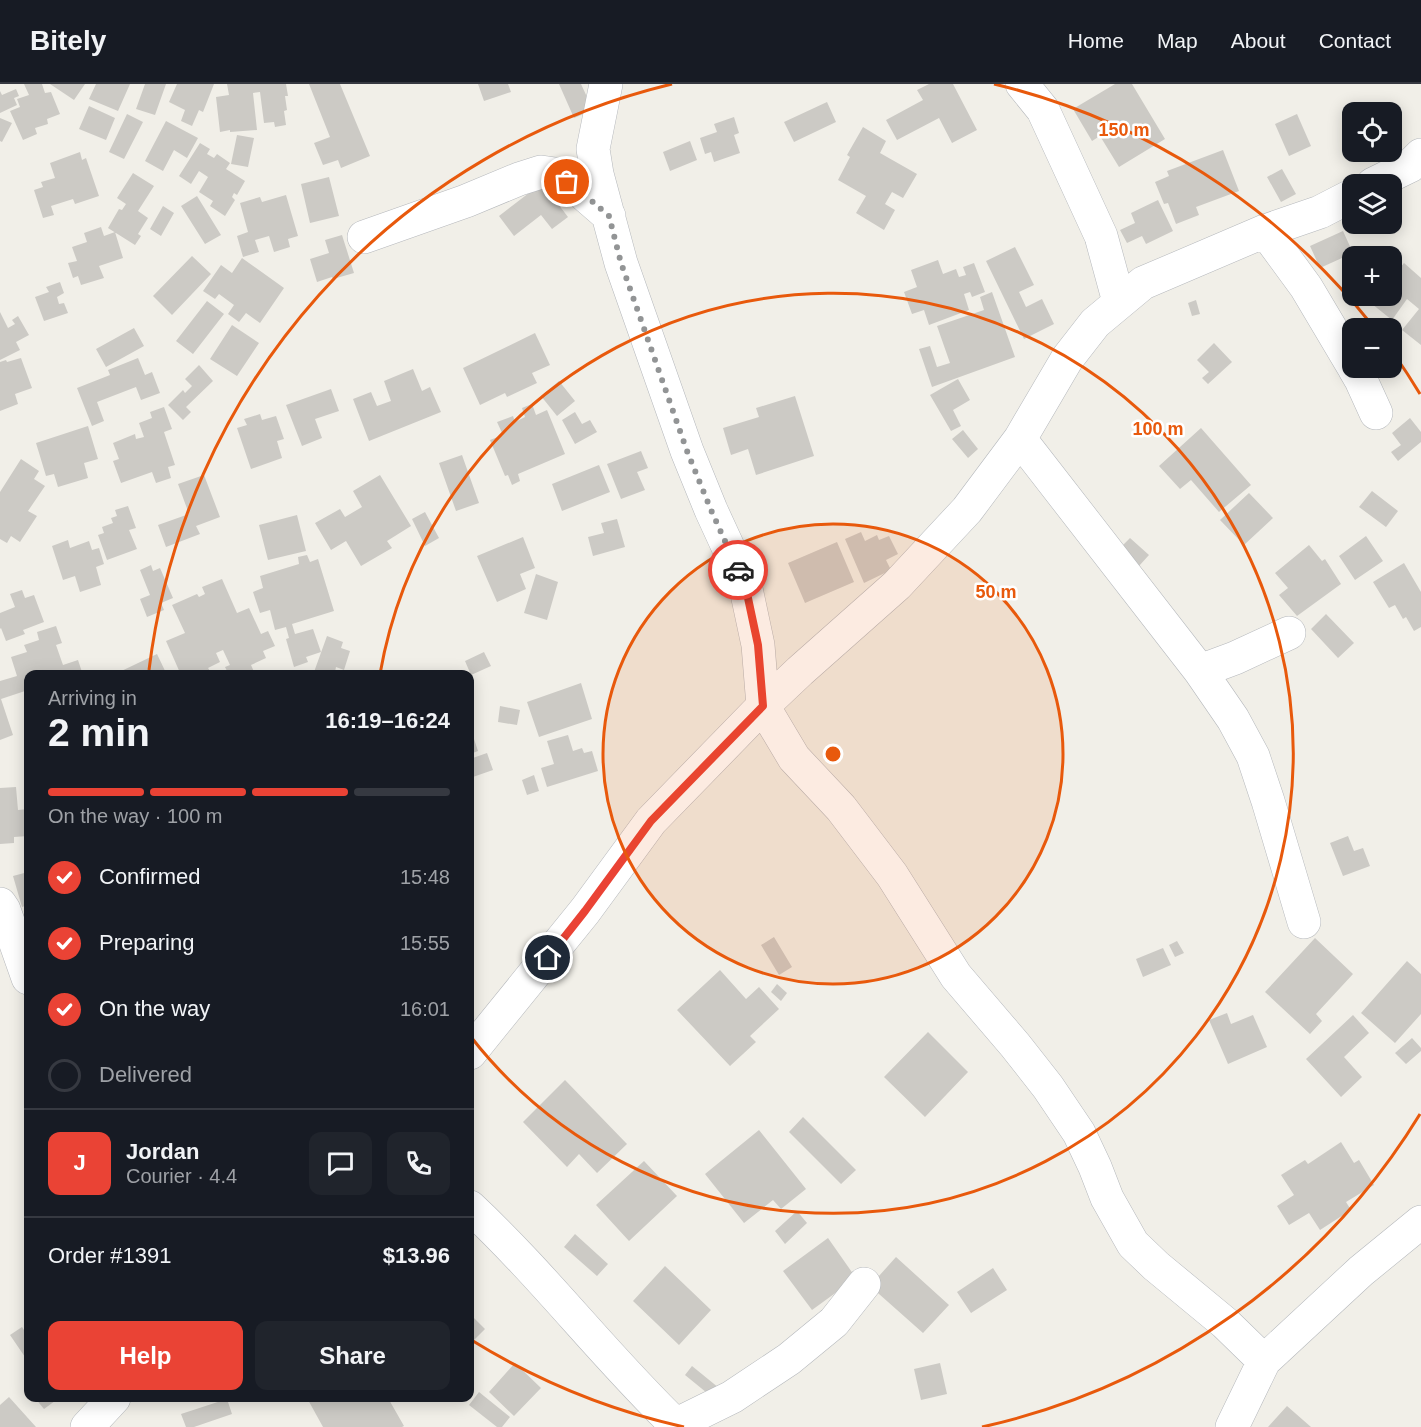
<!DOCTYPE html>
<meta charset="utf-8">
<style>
:root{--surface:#171b24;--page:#20242c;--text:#f1f3f6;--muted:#9ea1a6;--line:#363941;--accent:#ea4335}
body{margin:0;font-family:Helvetica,sans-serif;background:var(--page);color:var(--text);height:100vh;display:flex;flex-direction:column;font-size:22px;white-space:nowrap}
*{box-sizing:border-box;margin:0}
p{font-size:20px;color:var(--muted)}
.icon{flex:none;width:33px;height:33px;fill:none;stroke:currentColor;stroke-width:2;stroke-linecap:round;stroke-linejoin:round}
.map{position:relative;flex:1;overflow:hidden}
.details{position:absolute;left:24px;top:586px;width:450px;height:732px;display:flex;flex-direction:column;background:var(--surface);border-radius:12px;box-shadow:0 3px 15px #0003}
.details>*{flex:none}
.buttons{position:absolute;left:1342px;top:18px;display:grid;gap:12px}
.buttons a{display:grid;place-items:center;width:60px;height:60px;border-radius:12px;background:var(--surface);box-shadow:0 3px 15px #0003;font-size:30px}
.pin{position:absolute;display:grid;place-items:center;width:51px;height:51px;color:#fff;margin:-26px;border:3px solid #fff;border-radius:50%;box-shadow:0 2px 6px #0007}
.courier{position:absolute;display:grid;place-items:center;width:60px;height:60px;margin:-30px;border:4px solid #ea4335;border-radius:50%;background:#fff;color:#222;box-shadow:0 2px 8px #0007}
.summary em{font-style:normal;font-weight:600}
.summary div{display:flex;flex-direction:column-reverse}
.summary{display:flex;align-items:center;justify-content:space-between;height:102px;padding:0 24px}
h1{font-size:39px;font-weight:600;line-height:45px}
.bar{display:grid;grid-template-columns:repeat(4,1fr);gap:9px 6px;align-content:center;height:72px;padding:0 24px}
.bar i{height:8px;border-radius:4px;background:var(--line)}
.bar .selected{background:var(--accent)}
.bar p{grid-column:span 4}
.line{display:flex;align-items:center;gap:15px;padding:0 24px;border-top:2px solid var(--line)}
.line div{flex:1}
.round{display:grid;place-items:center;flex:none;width:63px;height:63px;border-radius:12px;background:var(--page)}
ol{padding:0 24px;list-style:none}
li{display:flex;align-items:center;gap:18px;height:66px}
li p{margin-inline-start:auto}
li .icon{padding:6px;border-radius:50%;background:var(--accent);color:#fff;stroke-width:4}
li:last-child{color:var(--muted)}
li i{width:33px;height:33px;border:3px solid var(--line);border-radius:50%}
.cta{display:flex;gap:12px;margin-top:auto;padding:12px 24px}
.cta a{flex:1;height:69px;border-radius:12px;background:var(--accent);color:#fff;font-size:24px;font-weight:600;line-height:69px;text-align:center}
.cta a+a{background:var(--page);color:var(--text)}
header{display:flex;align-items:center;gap:36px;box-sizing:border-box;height:84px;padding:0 30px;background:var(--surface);border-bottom:2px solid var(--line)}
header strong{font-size:28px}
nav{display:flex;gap:33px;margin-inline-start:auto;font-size:21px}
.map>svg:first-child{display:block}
.building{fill:#cccac5}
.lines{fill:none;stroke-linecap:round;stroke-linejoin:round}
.street-casing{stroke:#b5b8bc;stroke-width:34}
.street{stroke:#fff;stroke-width:33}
.done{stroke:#929495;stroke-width:6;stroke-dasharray:0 10.8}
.route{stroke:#ea4335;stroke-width:8}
.ring{fill:none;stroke:#e8590c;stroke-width:3}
.centre{fill:#e8590c;stroke:#fff;stroke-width:3}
.ring-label{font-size:18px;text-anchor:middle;font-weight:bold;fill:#e8590c;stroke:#fff;stroke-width:5;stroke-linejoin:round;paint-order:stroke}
</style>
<header>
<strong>Bitely</strong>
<nav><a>Home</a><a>Map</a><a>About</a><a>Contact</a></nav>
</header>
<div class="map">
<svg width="1421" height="1343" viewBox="0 0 1421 1343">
<rect width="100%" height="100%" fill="#f1efe8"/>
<!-- building -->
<path class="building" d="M24,0H42L45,9L51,8L60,30L47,35L48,40L35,44L37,50L23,56L10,27L20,23L17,15L29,11Z
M50,0H85L74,16Z
M96,0H130L118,27L89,15Z
M145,0H166L155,31L136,25Z
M177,0H214L203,28L199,26L192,42L181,37L185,26L169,18Z
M227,0H286L288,12H285L287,26L284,27L286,41L275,43L274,38L264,39L260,8L253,9L257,46L230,48V46L220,48L216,13L229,11Z
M309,0H340L370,72L341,84L338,76L323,81L314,59L330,53Z
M478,0H508L511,8L484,17Z
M559,0H581L593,26L574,34Z
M929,0H953L977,46L952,59L939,34L897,56L886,36L923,16L917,6Z
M1115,0H1132L1165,55L1119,83L1100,52L1092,57L1073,25Z
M16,5L19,12L14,14L17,21L0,29V7L2,11Z
M827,18L836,38L794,58L784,38Z
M89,22L115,34L106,56L79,45Z
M127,30L143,38L124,75L109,68Z
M1297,30L1311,62L1289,72L1275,40Z
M734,33L739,49L734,51L740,69L714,78L711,68L705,70L700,54L717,48L714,40Z
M0,34L12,39L2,58L0,57Z
M166,37L198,54L187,74L174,66L163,87L145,77Z
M863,43L886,57L880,69L917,90L903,114L892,108L885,120L895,126L884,146L856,129L866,112L838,96L850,73L847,71Z
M237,51L254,54L248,83L231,80Z
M690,57L697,76L670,87L663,68Z
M200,59L210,65L207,70L214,74L217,70L230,79L226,85L245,97L237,111L234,109L232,113L235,116L225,132L210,122L213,117L199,108L208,93L199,87L191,100L179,92Z
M1223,66L1239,107L1196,123L1199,131L1176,140L1168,119L1164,120L1155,98L1169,92L1167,87Z
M80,68L82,76L86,74L99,112L75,120L73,115L51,122L54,131L43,134L34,106L43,103L41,98L55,94L50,79Z
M1282,85L1296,110L1281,118L1267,93Z
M133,89L154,102L138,127L148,134L138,150L141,152L135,161L108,144L119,125L122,126L126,120L117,114Z
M329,93L339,132L310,139L301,100Z
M542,99L568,133L552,145L541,131L514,152L499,132Z
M286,111L298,152L288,155L290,163L274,168L269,152L255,156L259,168L243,173L237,152L248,148L240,119L260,113L262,118Z
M197,112L221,151L205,160L181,122Z
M1158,116L1173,147L1146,160L1142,152L1127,159L1120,146L1135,139L1131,129Z
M163,122L174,129L161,152L150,145Z
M101,143L104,152L115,148L123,174L99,182L104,194L81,201L78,192L73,194L68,179L77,177L72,163L87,158L84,149Z
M1343,147L1353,169L1320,184L1310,162Z
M342,151L354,189L333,195L332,193L317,198L310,175L329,169L325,156Z
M1015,163L1034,201L1019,208L1026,223L1042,215L1054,240L1024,255L986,177Z
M192,172L211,190L172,231L153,212Z
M242,174L284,204L260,239L246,229L239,238L228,230L234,221L219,210L215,215L203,207L221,181L232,189Z
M938,176L943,190L956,185L959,193L966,191L963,183L974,179L985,208L972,213L970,208L964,210L969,226L929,241L924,226L912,230L904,208L917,203L911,186Z
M1404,179L1421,194V261L1402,246L1419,225L1407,215L1392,236L1372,220L1379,212H1392V194Z
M60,198L64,209L57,213L59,220L64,219L68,229L44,237L35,213L49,208L46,203Z
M992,208L1015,273L932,303L919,265L930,262L937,283L950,279L937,242L984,226L980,213Z
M1196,216L1200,230L1192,232L1188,219Z
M207,217L224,230L193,270L176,257Z
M0,228L8,244L15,240L12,236L18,232L29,251L16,258L20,266L0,276Z
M232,241L259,259L237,292L210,275Z
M134,244L144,262L106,283L96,265Z
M535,249L550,281L532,289L537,299L507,313L505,309L480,321L463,284Z
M1214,259L1232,278L1208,300L1202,294L1209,288L1197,276Z
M21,274L32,304L15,310L18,320L0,327V278L6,276L7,278Z
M138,274L145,291L152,288L160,309L141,316L136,303L97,318L104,337L92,342L77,304L110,291L108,286Z
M199,281L213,297L186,323L191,328L183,336L168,321L183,306L185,309L192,302L185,295Z
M413,285L422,307L430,303L441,328L369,357L353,315L371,308L377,322L391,317L384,297Z
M958,295L970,316L953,326L961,342L951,347L930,311Z
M559,297L575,317L557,332L541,312Z
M331,305L339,327L315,335L322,354L302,362L286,321Z
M795,312L814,372L756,391L748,365L731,371L723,344L759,333L756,324Z
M532,320L536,331L547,326L565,370L518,390L520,397L512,401L508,391L505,392L490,356L503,351L497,338L513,332L515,338L525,333L522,324Z
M164,323L172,345L164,348L175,381L168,383L171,394L156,399L152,388L121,399L113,377L119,375L113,359L135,350L136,355L144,353L139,339L152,334L150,328Z
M575,328L582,340L590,336L597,348L575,360L562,336Z
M260,330L262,336L276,332L284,355L277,357L282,374L251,385L237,344L247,341L244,335Z
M1410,334L1421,348V358L1398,377L1391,368L1401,361L1392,349Z
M88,342L98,375L84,379L88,394L58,403L54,390L46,392L36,359Z
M1201,344L1251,401L1219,428L1191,396L1180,405L1159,382Z
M963,346L978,365L968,374L952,355Z
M641,367L648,384L637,388L645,406L621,415L607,380Z
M462,371L479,419L456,427L439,379Z
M21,375L39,387L34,395L45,402L28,427L37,432L20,458L11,452L7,459L0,455V408Z
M599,381L610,408L562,427L552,400Z
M204,391L220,433L196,442L200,450L166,463L158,441L189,430L178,400Z
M380,391L411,442L387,457L392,464L361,482L346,457L331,466L315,439L340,425L345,433L362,423L353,407Z
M1372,407L1398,427L1386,443L1359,423Z
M1249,409L1273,434L1244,461L1220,436Z
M128,422L136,444L129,446L137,465L107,476L98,451L104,449L102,443L113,439L111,434L117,432L115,426Z
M425,428L439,454L425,462L412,435Z
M297,431L306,467L268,476L259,441Z
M617,435L625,463L593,472L588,453L604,449L601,439Z
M861,448L865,457L877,451L879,456L889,452L898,470L886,476L891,486L864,499L845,455Z
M1366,452L1383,477L1355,496L1339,472Z
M523,453L535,484L520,490L526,505L497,518L477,472Z
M1130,454L1149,471L1139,482L1120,464Z
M68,456L70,464L89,457L92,466L99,464L104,480L96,483L101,501L80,508L75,492L63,496L52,462Z
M837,458L854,498L805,519L788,479Z
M1309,461L1322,477L1325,475L1341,500L1297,532L1279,511L1288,504L1275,489Z
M307,471L310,478L318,475L334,527L292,540L295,550L313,545L321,568L306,573L308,578L294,583L286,555L289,554L286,543L275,546L270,526L260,529L253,508L263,504L260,492L299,480L298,473Z
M1404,479L1421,508V543L1414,547L1406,533L1403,535L1395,521L1389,524L1373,498Z
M151,481L153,487L160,484L173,514L161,519L164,526L147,533L140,515L150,511L140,486Z
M536,490L558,498L547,536L524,529Z
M222,495L237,529L249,524L261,550L268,547L275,562L263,567L266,574L251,581L255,590L252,591H229L225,583L230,581L223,566L216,569L220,578L208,584L210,587L201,591H181L166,557L185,549L172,521L197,510L199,513L205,510L202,503Z
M22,506L25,514L34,511L44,538L23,546L25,550L6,557L1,544L0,545V529L15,523L10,510Z
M1326,530L1354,559L1338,574L1311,545Z
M56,542L62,559L56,561L63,581L78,576L83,591H28V606L1,615L13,651L0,656V597L17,592L11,573L27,568L24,561L39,556L37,548Z
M327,552L343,558L341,564L350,567L344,586L336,583L335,588L342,591H316L317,588H314Z
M484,568L491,582L471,591L465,577Z
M157,570L167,591H113Z
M581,599L592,635L539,653L527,618Z
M500,622L520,626L517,641L498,638Z
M470,649H472L478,667L470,670Z
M568,651L573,667L582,664L584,669L592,667L598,687L547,703L541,684L554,680L547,657Z
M487,669L493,686L470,694V675Z
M534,691L539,707L527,711L522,696Z
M16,703L18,726L28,725V752L14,753V759L0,760V704Z
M1348,752L1354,767L1363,764L1370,782L1343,792L1330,759Z
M28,788V821L22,823L13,792Z
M774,853L792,883L779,891L761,861Z
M1315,854L1353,890L1316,930L1322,937L1310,950L1265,908Z
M1177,857L1184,869L1175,873L1169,861Z
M1163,864L1171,881L1143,893L1136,875Z
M1407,877L1421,890V930L1395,959L1361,929Z
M720,886L746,915L759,903L779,925L750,952L756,958L730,982L677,926Z
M777,900L787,909L781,917L771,908Z
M1227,929L1231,940L1253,931L1267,963L1228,980L1209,936Z
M1353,931L1369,949L1344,973L1362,993L1341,1013L1306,975Z
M928,948L968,988L925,1033L884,993Z
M1412,954L1421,964V967L1406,980L1395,969Z
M565,996L627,1060L597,1089L579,1070L567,1083L523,1038Z
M803,1033L856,1086L841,1100L789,1048Z
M759,1046L806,1105L781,1125L773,1116L744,1139L705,1090Z
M1341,1058L1354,1079L1359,1076L1374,1101L1346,1118L1351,1126L1320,1146L1309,1129L1289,1141L1277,1122L1294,1111L1281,1091L1305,1076L1308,1080Z
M644,1077L677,1112L629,1157L596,1121Z
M797,1127L807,1139L785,1160L775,1147Z
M575,1150L608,1180L597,1192L564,1163Z
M828,1154L856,1194L812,1226L783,1187Z
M896,1173L949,1221L923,1249L870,1202Z
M665,1182L711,1226L679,1261L633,1217Z
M993,1184L1007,1206L971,1229L957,1208Z
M471,1231L485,1245L470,1260V1232Z
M22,1243L28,1252V1270L25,1273L10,1251Z
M515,1279L541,1304L514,1332L489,1308Z
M940,1279L947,1310L921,1316L914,1285Z
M692,1282L719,1304L712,1313L685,1291Z
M479,1308L510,1333L502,1343H497L469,1321Z
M9,1313L36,1343H0V1321Z
M35,1314H59L44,1325Z
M307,1314H388L404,1342L402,1343H323Z
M227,1315L232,1330L194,1343H186L181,1330Z
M1287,1322L1311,1343H1268Z"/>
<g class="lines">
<defs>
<path id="street" d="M606,0L593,65L597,90L621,179L687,367L711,426L745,500L758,561L763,622L794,674L841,724L892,791L956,892L1015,961L1048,1003L1079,1049L1095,1083L1107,1114L1133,1160L1156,1182L1225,1239L1264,1277
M1022,0L1043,26L1101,152L1119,218
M1373,100L1410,82L1421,71
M1265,147L1306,203L1353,282
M364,153L466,117L519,95L541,88L555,90L579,106L609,132
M1354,284L1361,296L1376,329
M1020,355L1200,587L1233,635L1253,672L1268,717L1304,838
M1200,587L1235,574L1289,549
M0,820L4,826L28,894
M470,969L585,827L651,737L763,622L800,587L897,501L967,426L1020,355L1067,275L1095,239L1143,199L1265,147L1320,128L1353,111
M470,1123C544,1192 605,1273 678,1343
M675,1341L732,1313L789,1275L834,1238L864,1200
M87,1343L114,1314
M1232,1343L1264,1277L1361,1187L1421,1138"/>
</defs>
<!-- street casing -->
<use href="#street" class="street-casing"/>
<!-- street -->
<use href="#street" class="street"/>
</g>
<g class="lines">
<!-- done -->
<path class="done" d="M567,98L579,106L609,132L621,179L687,367L711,426L738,486"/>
<!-- route -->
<path class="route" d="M548,874L585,827L651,737L763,622L758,561L745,500L738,486"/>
</g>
<!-- distance rings -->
<circle cx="833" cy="670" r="230" fill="#e8590c" fill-opacity=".12"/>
<g class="ring">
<circle cx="833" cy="670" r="230"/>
<path d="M380 590A460 460 0 1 1 471 953"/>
<path d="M1420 1030A689 689 0 0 1 982 1343M684 1343A689 689 0 0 1 473 1257M149 586A689 689 0 0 1 672 0M994 0A689 689 0 0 1 1372 241M1394 270A689 689 0 0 1 1420 310"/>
</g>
<circle cx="833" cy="670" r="9" class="centre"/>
<g class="ring-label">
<text x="1124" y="52">150 m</text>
<text x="1158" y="351">100 m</text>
<text x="996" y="514">50 m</text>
</g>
</svg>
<div class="buttons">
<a><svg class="icon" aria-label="locate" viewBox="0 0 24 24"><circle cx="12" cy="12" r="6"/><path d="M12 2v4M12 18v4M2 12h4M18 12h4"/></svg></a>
<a><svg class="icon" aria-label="layers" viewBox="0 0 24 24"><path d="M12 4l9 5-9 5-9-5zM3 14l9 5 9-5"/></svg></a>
<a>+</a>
<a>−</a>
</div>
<div class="pin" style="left:567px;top:98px;background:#ea580c"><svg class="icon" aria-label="bag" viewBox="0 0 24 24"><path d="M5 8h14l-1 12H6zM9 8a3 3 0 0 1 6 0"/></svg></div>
<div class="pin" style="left:548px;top:874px;background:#1f2937"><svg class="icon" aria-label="home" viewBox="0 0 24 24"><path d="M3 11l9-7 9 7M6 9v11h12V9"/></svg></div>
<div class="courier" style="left:738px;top:486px"><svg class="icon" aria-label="car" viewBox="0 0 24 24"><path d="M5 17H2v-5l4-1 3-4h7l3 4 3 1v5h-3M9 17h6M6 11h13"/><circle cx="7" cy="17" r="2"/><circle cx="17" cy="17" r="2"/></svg></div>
<section class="details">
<div class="summary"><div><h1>2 min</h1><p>Arriving in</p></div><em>16:19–16:24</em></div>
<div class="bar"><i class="selected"></i><i class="selected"></i><i class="selected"></i><i></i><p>On the way · 100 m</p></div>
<ol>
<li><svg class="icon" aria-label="check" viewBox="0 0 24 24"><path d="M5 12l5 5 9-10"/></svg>Confirmed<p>15:48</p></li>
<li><svg class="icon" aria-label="check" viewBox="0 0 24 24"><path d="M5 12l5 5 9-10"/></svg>Preparing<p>15:55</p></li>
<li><svg class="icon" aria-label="check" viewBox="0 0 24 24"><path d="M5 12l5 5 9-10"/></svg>On the way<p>16:01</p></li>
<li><i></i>Delivered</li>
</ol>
<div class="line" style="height:108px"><b class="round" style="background:var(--accent);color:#fff">J</b><div><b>Jordan</b><p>Courier · 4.4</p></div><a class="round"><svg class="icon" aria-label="chat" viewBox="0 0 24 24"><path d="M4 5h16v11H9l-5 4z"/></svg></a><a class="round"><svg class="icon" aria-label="phone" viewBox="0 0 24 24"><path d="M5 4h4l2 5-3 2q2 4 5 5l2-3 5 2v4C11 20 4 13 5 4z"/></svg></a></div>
<div class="line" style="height:78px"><div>Order #1391</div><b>$13.96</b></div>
<div class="cta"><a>Help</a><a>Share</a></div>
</section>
</div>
